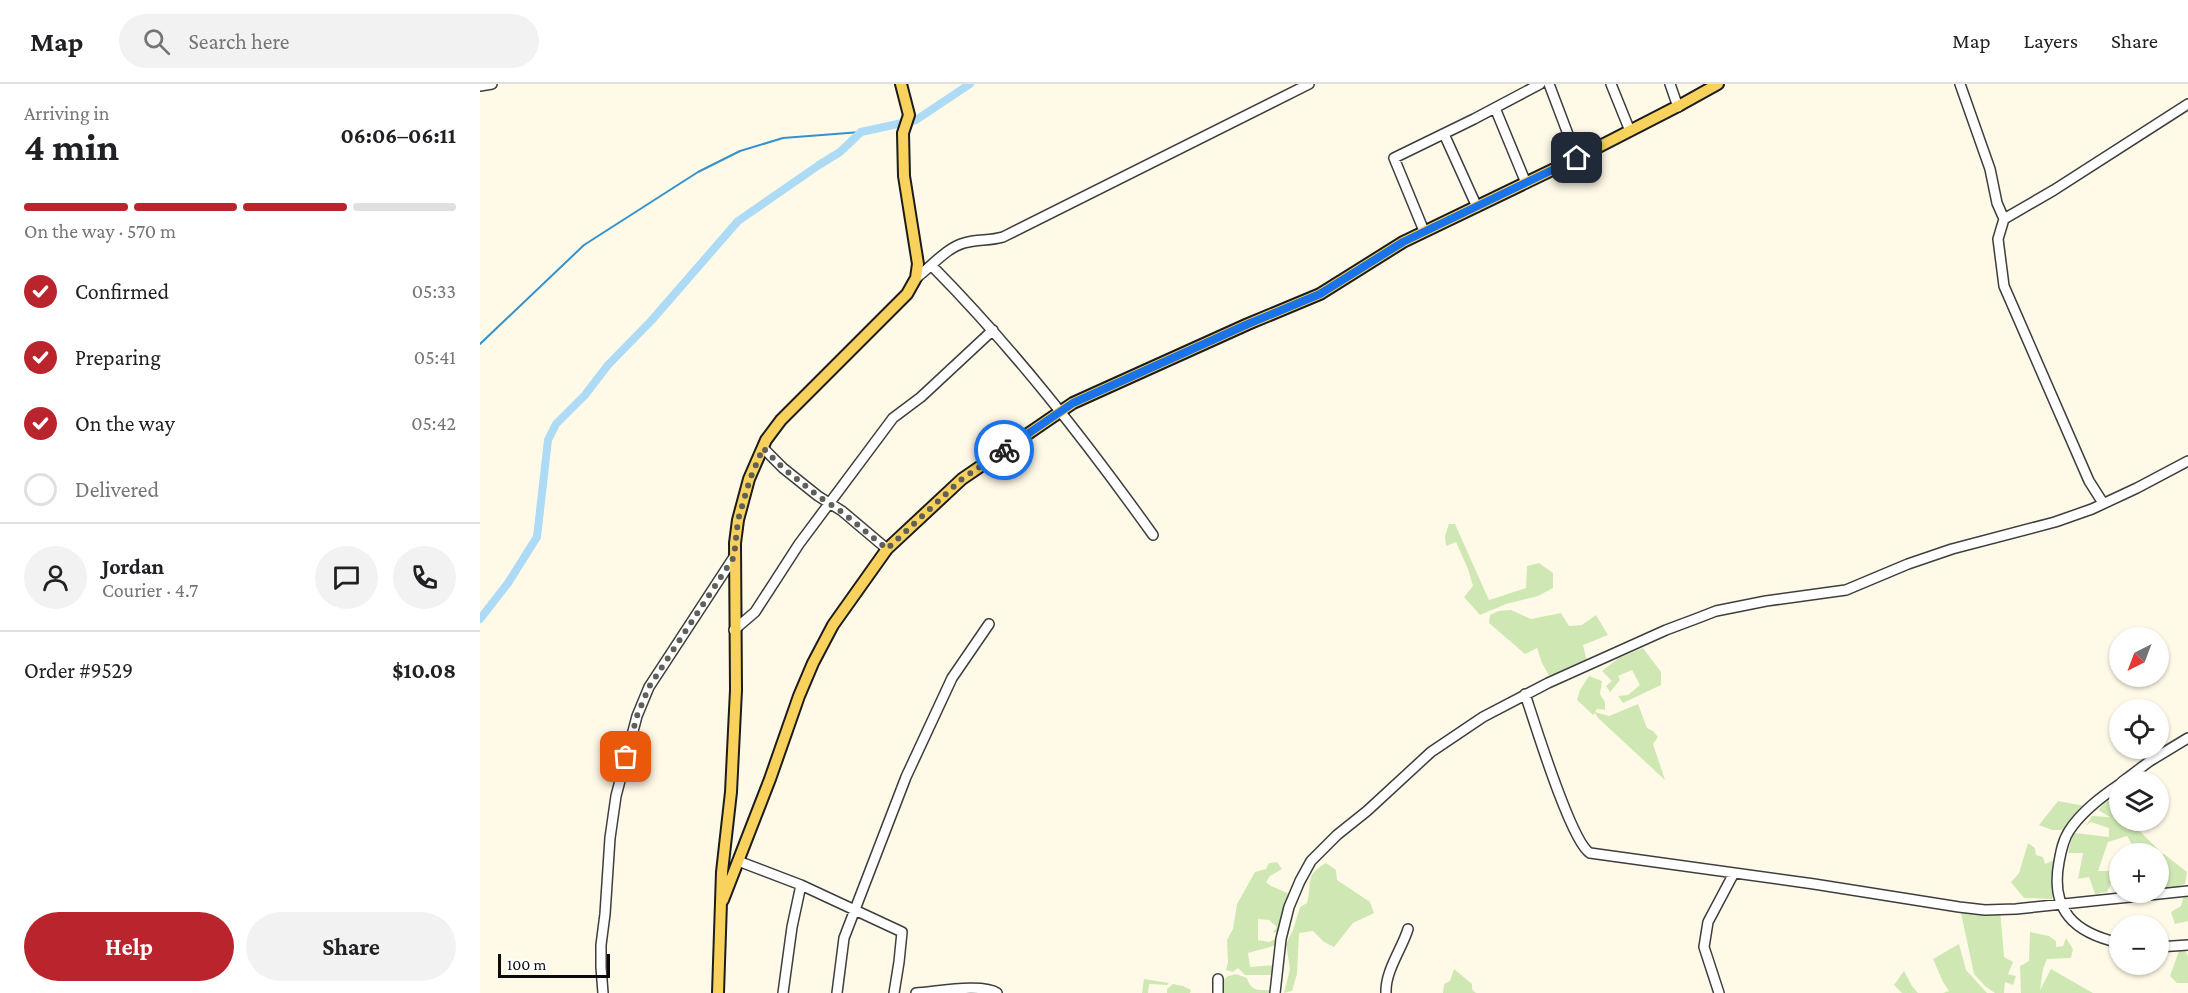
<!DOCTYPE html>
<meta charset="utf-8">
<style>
:root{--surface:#fff;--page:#f2f2f2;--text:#202124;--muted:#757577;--line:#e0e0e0;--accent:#ba242c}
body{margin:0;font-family:"Crimson Pro",serif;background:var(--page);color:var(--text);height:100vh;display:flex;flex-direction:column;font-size:22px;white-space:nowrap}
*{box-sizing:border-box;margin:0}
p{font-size:20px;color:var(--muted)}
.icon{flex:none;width:33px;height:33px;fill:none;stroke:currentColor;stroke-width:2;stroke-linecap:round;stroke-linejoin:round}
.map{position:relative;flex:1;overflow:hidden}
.drawer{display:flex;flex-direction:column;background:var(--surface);width:480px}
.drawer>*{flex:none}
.needle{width:39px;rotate:222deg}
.fabs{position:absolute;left:1629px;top:543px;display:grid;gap:12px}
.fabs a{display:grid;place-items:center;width:60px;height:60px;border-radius:50%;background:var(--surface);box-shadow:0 2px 4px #0004;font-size:30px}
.scale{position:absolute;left:18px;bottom:15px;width:112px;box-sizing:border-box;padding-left:6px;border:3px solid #0b0b0b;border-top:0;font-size:16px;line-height:21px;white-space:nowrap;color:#0b0b0b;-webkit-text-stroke:4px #fff;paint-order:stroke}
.pin{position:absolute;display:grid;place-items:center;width:51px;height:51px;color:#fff;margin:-26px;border-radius:12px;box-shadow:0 3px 9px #0006}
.courier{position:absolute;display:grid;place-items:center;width:60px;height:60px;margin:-30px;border:4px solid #1a73e8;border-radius:50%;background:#fff;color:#222;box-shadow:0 2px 8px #0007}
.overview em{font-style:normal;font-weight:700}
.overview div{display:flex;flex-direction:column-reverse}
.overview{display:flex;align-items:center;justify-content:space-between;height:102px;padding:0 24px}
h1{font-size:39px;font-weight:700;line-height:45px}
.bar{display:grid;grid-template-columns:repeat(4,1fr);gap:9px 6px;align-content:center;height:72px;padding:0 24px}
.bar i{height:8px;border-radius:4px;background:var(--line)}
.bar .selected{background:var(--accent)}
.bar p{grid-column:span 4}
.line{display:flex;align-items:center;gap:15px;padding:0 24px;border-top:2px solid var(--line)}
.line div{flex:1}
.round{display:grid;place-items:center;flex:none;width:63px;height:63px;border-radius:32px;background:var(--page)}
ol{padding:0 24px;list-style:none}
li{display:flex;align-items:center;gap:18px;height:66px}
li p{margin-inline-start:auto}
li .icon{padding:6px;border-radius:50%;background:var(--accent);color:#fff;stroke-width:4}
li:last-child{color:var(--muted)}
li i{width:33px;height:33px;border:3px solid var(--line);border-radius:50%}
.cta{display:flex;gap:12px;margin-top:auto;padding:12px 24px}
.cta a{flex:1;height:69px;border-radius:36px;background:var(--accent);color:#fff;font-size:24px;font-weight:700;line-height:69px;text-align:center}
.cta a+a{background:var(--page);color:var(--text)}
header{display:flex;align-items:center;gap:36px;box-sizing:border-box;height:84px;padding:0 30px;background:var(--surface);border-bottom:2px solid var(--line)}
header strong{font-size:28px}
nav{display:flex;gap:33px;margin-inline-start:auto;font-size:21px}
.search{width:420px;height:54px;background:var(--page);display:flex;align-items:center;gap:15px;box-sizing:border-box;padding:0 21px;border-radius:33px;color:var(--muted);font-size:22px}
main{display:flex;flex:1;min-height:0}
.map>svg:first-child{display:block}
.green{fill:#cfe8b3}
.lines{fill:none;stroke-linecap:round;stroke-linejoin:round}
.stream{stroke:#3491cd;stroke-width:2}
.canal{stroke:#addbf6;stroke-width:8}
.minor-casing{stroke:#3e3e3e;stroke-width:12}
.major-casing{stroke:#1c1c1c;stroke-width:14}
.minor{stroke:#fff;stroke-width:9}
.major{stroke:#f9d25e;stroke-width:10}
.done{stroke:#605f58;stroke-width:6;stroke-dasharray:0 10.8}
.route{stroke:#1a73e8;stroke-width:8}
</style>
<header>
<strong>Map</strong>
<div class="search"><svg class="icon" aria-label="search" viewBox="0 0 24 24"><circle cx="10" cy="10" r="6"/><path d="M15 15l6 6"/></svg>Search here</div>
<nav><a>Map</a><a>Layers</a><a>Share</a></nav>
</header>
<main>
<section class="drawer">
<div class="overview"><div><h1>4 min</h1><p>Arriving in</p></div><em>06:06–06:11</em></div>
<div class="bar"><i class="selected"></i><i class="selected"></i><i class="selected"></i><i></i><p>On the way · 570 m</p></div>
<ol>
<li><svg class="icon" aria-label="check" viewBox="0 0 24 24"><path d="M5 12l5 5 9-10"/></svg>Confirmed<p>05:33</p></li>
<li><svg class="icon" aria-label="check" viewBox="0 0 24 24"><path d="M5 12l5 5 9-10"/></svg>Preparing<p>05:41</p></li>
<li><svg class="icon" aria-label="check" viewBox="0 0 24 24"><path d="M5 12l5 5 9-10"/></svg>On the way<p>05:42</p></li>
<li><i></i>Delivered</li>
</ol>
<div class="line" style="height:108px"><a class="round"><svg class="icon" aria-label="person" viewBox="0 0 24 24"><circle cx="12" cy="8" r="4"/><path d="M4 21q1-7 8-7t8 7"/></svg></a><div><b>Jordan</b><p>Courier · 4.7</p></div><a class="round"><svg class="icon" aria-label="chat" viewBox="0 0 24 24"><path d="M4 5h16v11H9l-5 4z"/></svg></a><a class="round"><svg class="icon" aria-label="phone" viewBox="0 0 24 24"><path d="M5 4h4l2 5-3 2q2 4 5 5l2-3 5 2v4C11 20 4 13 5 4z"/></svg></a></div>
<div class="line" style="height:78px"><div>Order #9529</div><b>$10.08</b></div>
<div class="cta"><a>Help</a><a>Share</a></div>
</section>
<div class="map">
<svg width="1708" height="909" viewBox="0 0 1708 909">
<rect width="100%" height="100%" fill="#fffae8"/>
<!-- green -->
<path class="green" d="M969,440H975L1009,516L1046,504L1047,482L1059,479L1073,489V504L1058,512L1026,520L1000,531L984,513L993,502L988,485L976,458L966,462L965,452Z
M1031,526L1051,535L1081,529L1089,542L1102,541L1116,531L1128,551L1103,561L1108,581L1072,597L1062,579L1057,564L1045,570L1009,539L1010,531L1018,527Z
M1163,564L1181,588V601L1143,619L1138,612L1148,611L1160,601L1152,586L1138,592L1140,596L1130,608L1126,602L1132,597L1122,587L1139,574Z
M1109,592L1122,597L1120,610L1125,618V626L1117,625L1115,628L1129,632L1158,620L1167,644L1173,647L1178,653L1173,660L1185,696L1118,634L1115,629L1113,631L1097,616L1100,606Z
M1628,716L1639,728L1640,736L1649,737L1678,765L1653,762L1647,752L1628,758L1618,787H1637L1627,808L1615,810L1609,793L1598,795L1603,769H1588L1592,752L1595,749L1629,753V744L1611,738L1606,742L1612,732L1630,733L1618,726Z
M1578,717L1610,723L1585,746H1572L1559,741Z
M1548,759L1555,764L1556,771L1563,773L1565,780L1574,776C1581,787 1578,804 1572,815L1544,814L1531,798L1539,789Z
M1679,770H1684L1707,788L1705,800L1679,808Z
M797,778L802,785L790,792L786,798L791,802L814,812L803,850L793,848L797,843L789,836L778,835V856L789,858L797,854V861L768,869L770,883L795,881L797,891H765L758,884L753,888L746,886L748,878L747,856L753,845L757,820L775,788L786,785L789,779Z
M846,779L856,786L857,796L890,818L894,829L873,839L854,863L844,858L833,847L819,849L817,890L812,907L804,909L810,885L806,860L813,846L820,823L827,819C833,799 823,792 846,779Z
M1708,809V837L1695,840L1691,828L1701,822L1704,811Z
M1520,825L1524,873L1533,878L1528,890L1536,892L1533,901L1525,898L1524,909H1515L1505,902L1494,890L1481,829Z
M1550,848L1569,852L1576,857V863L1583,862L1586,854L1593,865L1591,874L1567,875L1563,885L1560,906L1571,885L1613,909H1541L1540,882L1549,877Z
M1479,860L1486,886L1507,909H1463L1469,907L1463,898L1453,875Z
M1705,866L1708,872V899H1697L1690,892L1699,867Z
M974,885L992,900V905L996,909H963L964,900L970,897Z
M1424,887L1432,902L1438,909H1422L1414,901Z
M756,890L767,894C771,908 780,906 792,906L793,909H743L741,898L748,892Z
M664,895L689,899L687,901L669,900L668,909H662Z
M693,900L703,902L711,906L710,909H687V905Z"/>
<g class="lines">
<!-- stream -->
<path class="stream" d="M0,260L104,161L218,88L260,67L303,54L381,48"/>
<!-- canal -->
<path class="canal" d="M0,535L28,499L57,453L68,356L76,340L105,311L128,281L171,237L258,137L339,81L360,68L381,48L436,36L490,0"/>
<defs>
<path id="minor" d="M1069,0L1097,74
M1131,0L1150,47
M1190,0L1198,23
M1480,0L1510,85L1517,119L1524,135L1518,155L1524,202L1609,397L1623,419
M0,2L12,0
M1015,24L1046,99
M964,50L997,123
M1524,135L1574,106L1708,20
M944,147L914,74L994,35L1060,0
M452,182C534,265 605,356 673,451
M436,194C451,183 466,164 484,159C497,155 510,157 523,153L829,0
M283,364L303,384L338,412L362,427L407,465
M254,546L275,528L319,460L413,334L441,313L513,246
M1045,610C1054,637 1091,758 1110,769L1334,800L1479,823L1505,826L1536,825L1708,807
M1642,698L1670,677L1708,654
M1640,700C1621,713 1601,728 1589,747C1583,756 1581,767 1579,778C1570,826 1594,849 1640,859
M258,777L321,801L422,848L419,878L414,909
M1678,863L1708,861
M123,909L121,883V861L125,830L130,754L136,712L157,632L169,603L254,473
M303,909L312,843L321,801
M357,909L364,854L426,693L472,594L509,540
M436,909C455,908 503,899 517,909
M738,909V895
M795,909L801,855L809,823L820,797L831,777L857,751L887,727L951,668L1003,633L1068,599L1186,546L1218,534L1236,527L1286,517L1366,506L1428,480L1472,465L1575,438L1612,425L1657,404L1708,377
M906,909C905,887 922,865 928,845
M1239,909L1224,863L1228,838L1254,789"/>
<path id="major" d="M243,816L290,695L319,612L333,579L353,541L407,465L482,395L593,319L768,240L840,210L923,158L1097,74L1202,20L1238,0
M238,909L242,788L251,708L256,606L255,459L258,436L269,395L286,356L301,336L427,210L436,194L438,180L424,92L423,49L429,31L421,0"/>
</defs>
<!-- minor casing -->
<use href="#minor" class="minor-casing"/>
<!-- major casing -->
<use href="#major" class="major-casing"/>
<!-- minor -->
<use href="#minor" class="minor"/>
<!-- major -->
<use href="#major" class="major"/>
</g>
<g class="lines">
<!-- done -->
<path class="done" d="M146,673L157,632L169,603L254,473L258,436L270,395L283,364L303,384L338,412L362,428L407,465L482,395L524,366"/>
<!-- route -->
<path class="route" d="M524,366L593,319L768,240L840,210L923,158L1097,74"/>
</g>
</svg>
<div class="fabs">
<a><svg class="needle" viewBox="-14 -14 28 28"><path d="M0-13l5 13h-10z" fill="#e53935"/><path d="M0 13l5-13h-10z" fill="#757577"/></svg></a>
<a><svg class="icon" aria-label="locate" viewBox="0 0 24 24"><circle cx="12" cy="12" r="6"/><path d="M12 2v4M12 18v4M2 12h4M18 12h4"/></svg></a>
<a><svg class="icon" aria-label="layers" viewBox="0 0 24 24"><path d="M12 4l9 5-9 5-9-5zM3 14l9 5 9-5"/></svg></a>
<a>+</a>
<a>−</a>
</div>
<div class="scale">100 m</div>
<div class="pin" style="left:146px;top:673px;background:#ea580c"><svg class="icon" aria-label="bag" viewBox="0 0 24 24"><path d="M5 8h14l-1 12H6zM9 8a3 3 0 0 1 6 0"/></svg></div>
<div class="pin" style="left:1097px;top:74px;background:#1f2937"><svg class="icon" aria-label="home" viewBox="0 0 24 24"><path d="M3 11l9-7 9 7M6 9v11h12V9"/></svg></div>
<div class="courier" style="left:524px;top:366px"><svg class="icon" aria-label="bike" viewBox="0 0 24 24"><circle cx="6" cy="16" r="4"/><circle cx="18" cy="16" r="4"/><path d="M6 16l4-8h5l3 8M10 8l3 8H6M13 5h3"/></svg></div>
</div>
</main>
